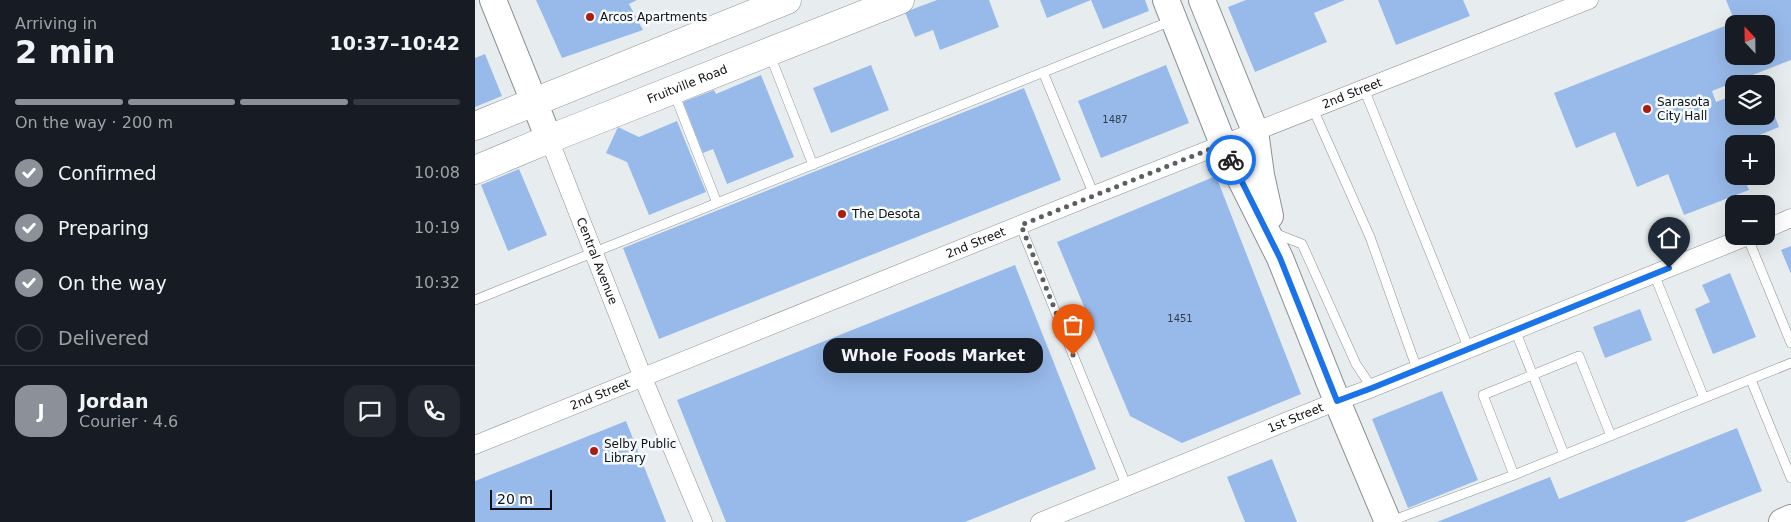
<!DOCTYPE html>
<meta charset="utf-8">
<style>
:root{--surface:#171b24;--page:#242831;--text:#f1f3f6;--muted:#9ea1a6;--line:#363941;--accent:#8c9099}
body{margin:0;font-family:"DejaVu Sans",sans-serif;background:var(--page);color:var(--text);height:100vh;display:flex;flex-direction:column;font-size:19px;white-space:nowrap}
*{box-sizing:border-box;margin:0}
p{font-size:16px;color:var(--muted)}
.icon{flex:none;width:28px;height:28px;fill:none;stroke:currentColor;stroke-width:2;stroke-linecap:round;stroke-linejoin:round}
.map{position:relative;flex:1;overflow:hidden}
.side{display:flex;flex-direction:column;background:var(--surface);width:475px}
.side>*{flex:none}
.needle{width:32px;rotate:338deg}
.controls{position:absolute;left:1250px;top:15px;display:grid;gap:10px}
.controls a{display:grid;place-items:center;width:50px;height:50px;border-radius:10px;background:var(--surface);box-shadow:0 5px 20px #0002;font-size:25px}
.scale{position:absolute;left:15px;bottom:12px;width:62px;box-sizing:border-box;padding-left:5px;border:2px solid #101213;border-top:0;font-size:14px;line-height:18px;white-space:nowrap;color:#101213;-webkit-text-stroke:4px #f4fafd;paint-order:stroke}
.pin{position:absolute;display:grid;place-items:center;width:42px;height:42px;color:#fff;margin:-51px -21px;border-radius:50% 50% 50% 0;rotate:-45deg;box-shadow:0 0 5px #0007}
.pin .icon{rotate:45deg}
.courier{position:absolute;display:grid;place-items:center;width:50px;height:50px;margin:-25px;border:4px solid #1a73e8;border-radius:50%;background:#fff;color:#222;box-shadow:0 1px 6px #0007}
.bubble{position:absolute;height:35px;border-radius:15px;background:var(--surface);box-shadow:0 5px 20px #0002;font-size:16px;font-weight:700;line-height:35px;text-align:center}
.overview em{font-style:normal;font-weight:700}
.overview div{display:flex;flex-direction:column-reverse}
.overview{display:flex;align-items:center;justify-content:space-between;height:85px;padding:0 15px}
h1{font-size:32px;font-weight:700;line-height:38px}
.bar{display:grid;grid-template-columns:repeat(4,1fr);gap:8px 5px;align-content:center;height:60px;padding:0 15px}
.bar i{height:6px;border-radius:4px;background:var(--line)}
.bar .on{background:var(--accent)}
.bar p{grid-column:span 4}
.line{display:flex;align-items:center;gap:12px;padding:0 15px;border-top:1px solid var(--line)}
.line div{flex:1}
.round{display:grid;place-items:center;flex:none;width:52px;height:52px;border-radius:15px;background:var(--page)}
ol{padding:0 15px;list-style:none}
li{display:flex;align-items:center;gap:15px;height:55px}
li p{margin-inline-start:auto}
li .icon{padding:5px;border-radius:50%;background:var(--accent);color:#fff;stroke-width:4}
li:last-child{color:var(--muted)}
li i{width:28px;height:28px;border:2px solid var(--line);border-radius:50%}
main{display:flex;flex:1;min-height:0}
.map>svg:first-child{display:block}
.building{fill:#98baea;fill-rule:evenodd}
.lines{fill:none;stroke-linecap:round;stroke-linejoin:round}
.lane-casing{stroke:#8b9193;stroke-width:10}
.street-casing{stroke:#8b9193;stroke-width:19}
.secondary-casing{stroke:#8b9193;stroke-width:28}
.primary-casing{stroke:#8b9193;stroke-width:29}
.lane{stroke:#fff;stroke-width:9}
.street{stroke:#fff;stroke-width:18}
.secondary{stroke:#fff;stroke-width:26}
.primary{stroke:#fff;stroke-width:28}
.done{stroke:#5b5f60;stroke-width:5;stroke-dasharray:0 9}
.route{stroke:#1a73e8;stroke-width:6}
.poi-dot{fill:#ac1c11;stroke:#f4fafd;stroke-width:2}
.labels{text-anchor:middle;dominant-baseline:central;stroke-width:5;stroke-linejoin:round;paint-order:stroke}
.number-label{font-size:10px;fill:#323c49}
.poi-label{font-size:12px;fill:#101213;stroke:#f4fafd;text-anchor:start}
.street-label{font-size:12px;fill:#101213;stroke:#f4fafd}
</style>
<main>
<section class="side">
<div class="overview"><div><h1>2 min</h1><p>Arriving in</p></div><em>10:37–10:42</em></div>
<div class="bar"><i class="on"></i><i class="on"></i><i class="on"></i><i></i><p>On the way · 200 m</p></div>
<ol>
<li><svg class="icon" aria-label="check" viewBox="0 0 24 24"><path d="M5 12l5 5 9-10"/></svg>Confirmed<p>10:08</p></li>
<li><svg class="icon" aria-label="check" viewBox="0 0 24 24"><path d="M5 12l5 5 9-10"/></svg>Preparing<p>10:19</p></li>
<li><svg class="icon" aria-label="check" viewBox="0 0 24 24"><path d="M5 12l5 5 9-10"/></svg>On the way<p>10:32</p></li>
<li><i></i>Delivered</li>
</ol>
<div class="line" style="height:90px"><b class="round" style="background:var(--accent);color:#fff">J</b><div><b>Jordan</b><p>Courier · 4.6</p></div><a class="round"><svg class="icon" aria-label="chat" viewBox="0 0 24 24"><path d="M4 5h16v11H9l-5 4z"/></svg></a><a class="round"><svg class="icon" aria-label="phone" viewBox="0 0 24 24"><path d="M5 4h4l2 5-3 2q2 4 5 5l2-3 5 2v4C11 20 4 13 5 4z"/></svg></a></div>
</section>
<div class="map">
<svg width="1316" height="522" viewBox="0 0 1316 522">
<rect width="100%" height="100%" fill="#e7edef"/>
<!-- building -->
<path class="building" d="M61,0H162L154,4L168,30L87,58Z
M462,0H514L524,27L465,50L458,30L440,37L430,12Z
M565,0H616L572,18Z
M616,0H670L674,11L628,29Z
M771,0H870L839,13L852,42L780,72L753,7Z
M903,0H988L995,16L921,45Z
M1251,0H1316V60L1237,91L1241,102L1259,95V116H1291V94L1304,127L1263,144H1259L1257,146L1259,152V176H1268L1274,190L1209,215L1193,174L1162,187L1140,132L1101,148L1079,93L1260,22ZM1259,24H1291V56H1259Z
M10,54L27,96L0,107V58Z
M396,65L414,110L356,133L338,88Z
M691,65L714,123L626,158L603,101Z
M286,75L319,157L252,184L238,149L228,153L208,102L239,90L241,94Z
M549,88L586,180L184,339L148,248Z
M202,121L231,192L174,215L152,162L131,153L143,127L164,137Z
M44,169L72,235L33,251L6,185Z
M741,176L826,394L707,443L655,416L582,242Z
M1316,246V274L1306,250Z
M540,265L621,469L490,522H251L202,400Z
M1255,273L1281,337L1238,354L1220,309L1235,302L1227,285Z
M1165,309L1177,340L1130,358L1118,327Z
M967,391L1003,480L933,508L897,419Z
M151,421L191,522H0V481Z
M1262,428L1287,491L1209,522H962L1075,477L1084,499Z
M797,459L822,522H770L752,477Z"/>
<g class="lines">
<defs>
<path id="lane" d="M295,55L338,165
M568,72L619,195
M889,89L994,349
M199,93L242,203
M838,109L895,237L942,369
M545,225L652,487
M799,233L827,244L881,364L897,388
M1272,236L1316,343
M1179,274L1229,398
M0,300L696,21
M1040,330L1089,454
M1276,380L1316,478
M1039,475L1008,395L1104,356L1136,436
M916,521L1039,475L1316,363"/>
<g id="street">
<path id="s1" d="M74,139L168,378L228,522"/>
<path d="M1291,229L1316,218"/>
<path id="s2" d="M0,445L619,195L1114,0"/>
<path id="s3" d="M565,522L862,401L897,388L1273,236"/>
</g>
<path id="secondary" d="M18,0L74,139
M691,0L748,144L805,258L862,401L913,522
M727,0L780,131L786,175L795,216
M1307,522L1316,518"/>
<g id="primary">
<path d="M0,126L312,0"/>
<path id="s4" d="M0,170L74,139L425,0"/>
</g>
</defs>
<!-- lane casing -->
<use href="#lane" class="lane-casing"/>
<!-- street casing -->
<use href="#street" class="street-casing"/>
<!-- secondary casing -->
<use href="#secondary" class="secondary-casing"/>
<!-- primary casing -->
<use href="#primary" class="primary-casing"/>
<!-- lane -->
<use href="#lane" class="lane"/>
<!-- street -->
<use href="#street" class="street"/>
<!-- secondary -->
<use href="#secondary" class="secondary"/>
<!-- primary -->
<use href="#primary" class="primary"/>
</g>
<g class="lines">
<!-- done -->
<path class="done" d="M598,355L546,225L748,144L756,160"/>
<!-- route -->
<path class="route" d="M756,160L805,258L862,401L897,388L1194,268"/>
</g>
<!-- markers -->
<g class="poi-dot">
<circle cx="115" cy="17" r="5"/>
<circle cx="1172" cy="109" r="5"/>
<circle cx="367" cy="214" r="5"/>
<circle cx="119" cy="451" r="5"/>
</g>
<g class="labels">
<!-- number labels -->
<g class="number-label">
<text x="640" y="119">1487</text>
<text x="705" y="318">1451</text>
</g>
<!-- poi labels -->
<g class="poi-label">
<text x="125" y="17">Arcos Apartments</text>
<text x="1182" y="102">Sarasota<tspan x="1182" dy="14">City Hall</tspan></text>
<text x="377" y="214">The Desota</text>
<text x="129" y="444">Selby Public<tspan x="129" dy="14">Library</tspan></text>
</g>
<!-- street labels -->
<g class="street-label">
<text stroke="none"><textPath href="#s4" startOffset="229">Fruitville Road</textPath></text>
<text stroke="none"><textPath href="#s2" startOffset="945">2nd Street</textPath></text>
<text stroke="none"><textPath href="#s2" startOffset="540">2nd Street</textPath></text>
<text stroke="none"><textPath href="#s1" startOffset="131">Central Avenue</textPath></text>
<text stroke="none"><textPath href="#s2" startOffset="135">2nd Street</textPath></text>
<text stroke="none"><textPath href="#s3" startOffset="276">1st Street</textPath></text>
</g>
</g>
</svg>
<div class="controls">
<a><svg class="needle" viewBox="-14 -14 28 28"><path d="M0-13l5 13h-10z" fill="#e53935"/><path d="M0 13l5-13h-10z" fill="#9ea1a6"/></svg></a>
<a><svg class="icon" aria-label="layers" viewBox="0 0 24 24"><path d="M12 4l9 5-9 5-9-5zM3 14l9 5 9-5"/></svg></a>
<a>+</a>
<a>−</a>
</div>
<div class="scale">20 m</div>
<div class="pin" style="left:598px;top:355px;background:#ea580c"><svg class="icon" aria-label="bag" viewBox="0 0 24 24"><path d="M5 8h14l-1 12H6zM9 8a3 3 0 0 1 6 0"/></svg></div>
<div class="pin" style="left:1194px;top:268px;background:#1f2937"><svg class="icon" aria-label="home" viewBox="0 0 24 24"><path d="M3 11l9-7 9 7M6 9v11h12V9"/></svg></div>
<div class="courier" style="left:756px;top:160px"><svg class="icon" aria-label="bike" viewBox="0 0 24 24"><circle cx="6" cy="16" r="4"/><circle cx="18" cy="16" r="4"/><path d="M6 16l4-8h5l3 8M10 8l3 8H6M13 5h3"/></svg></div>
<div class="bubble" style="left:348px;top:338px;width:220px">Whole Foods Market</div>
</div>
</main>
